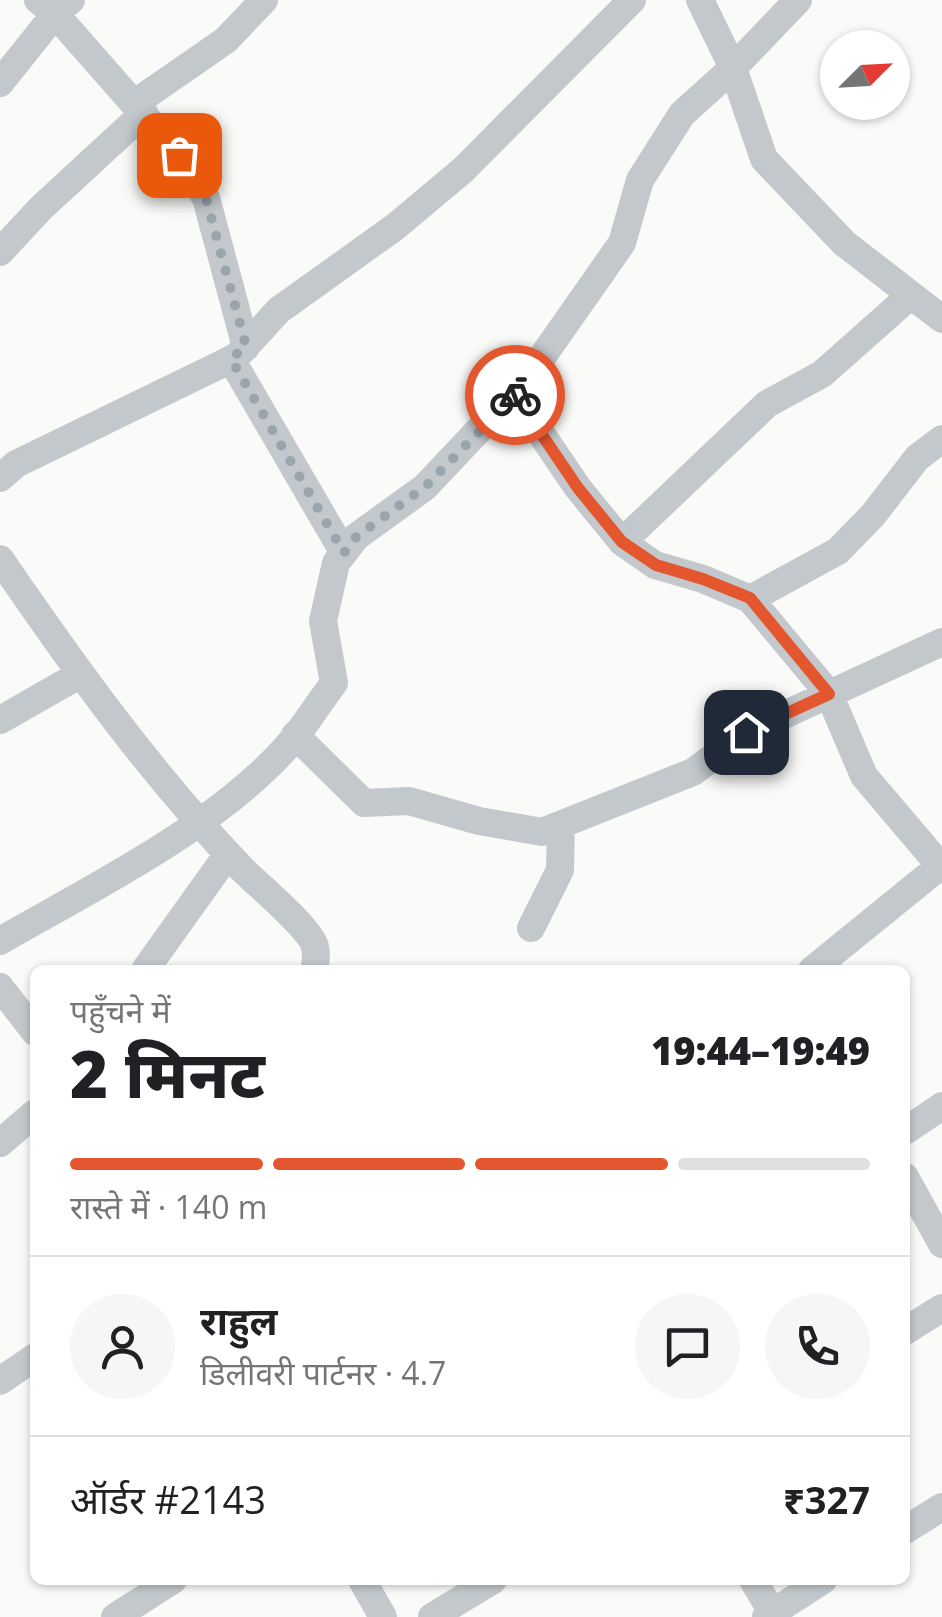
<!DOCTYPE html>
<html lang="hi">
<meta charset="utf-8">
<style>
:root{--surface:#fff;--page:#f6f6f6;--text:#202124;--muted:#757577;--line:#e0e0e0;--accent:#e4572e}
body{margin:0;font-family:"Open Sans","Noto Sans Devanagari",sans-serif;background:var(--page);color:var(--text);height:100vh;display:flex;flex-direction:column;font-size:38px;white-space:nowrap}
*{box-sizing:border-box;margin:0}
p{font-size:32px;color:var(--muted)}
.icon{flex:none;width:55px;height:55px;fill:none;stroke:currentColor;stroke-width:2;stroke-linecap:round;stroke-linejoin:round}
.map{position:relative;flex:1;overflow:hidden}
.drawer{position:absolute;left:30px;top:965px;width:880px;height:620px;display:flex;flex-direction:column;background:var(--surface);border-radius:15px;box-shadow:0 2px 8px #0004}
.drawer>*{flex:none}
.needle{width:65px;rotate:66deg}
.buttons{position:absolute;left:820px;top:30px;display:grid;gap:20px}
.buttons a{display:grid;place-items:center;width:90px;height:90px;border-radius:50%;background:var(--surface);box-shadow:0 2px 8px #0004;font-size:50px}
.pin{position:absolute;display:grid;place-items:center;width:85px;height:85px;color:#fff;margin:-42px;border-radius:20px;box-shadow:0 5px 15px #0006}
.courier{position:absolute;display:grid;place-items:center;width:100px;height:100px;margin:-50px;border:8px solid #e4572e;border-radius:50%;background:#fff;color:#222;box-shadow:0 2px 12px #0007}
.overview em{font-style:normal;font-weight:800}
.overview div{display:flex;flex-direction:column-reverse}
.overview{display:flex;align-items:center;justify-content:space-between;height:170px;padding:0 40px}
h1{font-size:65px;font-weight:800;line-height:75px}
.bar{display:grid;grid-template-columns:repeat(4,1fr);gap:15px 10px;align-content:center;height:120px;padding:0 40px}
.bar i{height:12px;border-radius:8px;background:var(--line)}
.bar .on{background:var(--accent)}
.bar p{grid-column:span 4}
.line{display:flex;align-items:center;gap:25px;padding:0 40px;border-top:2px solid var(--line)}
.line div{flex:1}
.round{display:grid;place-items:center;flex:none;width:105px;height:105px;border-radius:52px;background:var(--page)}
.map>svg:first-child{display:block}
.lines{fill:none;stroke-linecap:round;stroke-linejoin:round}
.street{stroke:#c3c8cc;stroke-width:28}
.done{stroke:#99a4ac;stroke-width:10;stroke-dasharray:0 18}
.route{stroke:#e4572e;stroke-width:12}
</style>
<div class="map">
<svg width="942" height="1617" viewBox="0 0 942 1617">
<rect width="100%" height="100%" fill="#fafaf8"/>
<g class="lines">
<!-- street -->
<path class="street" d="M38,0L55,14L179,155L206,198L246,347
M798,0L733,68L764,159L844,243L942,319
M0,83L55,14L71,0
M135,103L226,40L264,0
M0,252L41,208L144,113
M231,359L344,553
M514,394L578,488L622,542L655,565L703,579L750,599L829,694L864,776L942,868
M0,478L16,464L236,357L279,310L395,227L463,170L632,0
M622,542L767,404L822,374L911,295
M0,559C74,667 151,774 242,869C258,885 311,929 315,947C317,954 315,963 315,970
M750,599L838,551L873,515L917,458L942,439
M0,720L79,675
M295,735L364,803L409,801L479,821L542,832L693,772L747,732L942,642
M531,928L560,870L561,825
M0,941C92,888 210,830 283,751C302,731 317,705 334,683L323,621L336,563L356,537L425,487L526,380L622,243L640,180L682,114L733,68L700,0
M145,970L228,854
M812,970L940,866
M0,987L35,1032
M905,1131L942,1106
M0,1143L35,1113
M905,1177L942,1244
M905,1331L942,1308
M0,1381L35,1357
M905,1530L942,1507
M362,1580L383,1617
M753,1580L775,1617
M115,1617L173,1580
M432,1617L493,1580
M766,1617L823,1580"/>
</g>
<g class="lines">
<!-- done -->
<path class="done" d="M179,155L206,198L246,346L231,359L344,553L356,537L425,487L515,395"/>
<!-- route -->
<path class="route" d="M515,395L578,488L622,542L656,565L703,579L750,598L829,694L746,732"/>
</g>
</svg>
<div class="buttons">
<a><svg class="needle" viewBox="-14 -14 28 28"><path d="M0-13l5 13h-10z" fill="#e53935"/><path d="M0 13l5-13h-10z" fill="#757577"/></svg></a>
</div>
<div class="pin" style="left:179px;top:155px;background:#ea580c"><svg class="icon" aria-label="bag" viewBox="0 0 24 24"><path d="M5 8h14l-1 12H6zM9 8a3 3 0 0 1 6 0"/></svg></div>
<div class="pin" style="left:746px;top:732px;background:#1f2937"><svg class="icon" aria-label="home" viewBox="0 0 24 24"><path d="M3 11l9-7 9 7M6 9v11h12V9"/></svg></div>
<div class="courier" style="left:515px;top:395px"><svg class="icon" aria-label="bike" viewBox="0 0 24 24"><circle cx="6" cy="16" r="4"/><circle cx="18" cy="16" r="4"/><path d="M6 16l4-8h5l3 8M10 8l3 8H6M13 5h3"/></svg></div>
<section class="drawer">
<div class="overview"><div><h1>2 मिनट</h1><p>पहुँचने में</p></div><em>19:44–19:49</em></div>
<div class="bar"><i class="on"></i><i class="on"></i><i class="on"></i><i></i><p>रास्ते में · 140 m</p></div>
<div class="line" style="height:180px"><a class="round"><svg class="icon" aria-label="person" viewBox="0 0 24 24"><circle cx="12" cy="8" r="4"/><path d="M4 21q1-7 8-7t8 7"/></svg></a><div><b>राहुल</b><p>डिलीवरी पार्टनर · 4.7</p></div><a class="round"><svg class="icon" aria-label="chat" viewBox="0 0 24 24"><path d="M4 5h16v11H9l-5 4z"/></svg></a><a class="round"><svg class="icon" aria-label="phone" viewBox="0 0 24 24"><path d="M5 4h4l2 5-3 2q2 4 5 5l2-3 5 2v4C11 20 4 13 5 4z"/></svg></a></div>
<div class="line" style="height:130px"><div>ऑर्डर #2143</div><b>₹327</b></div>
</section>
</div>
